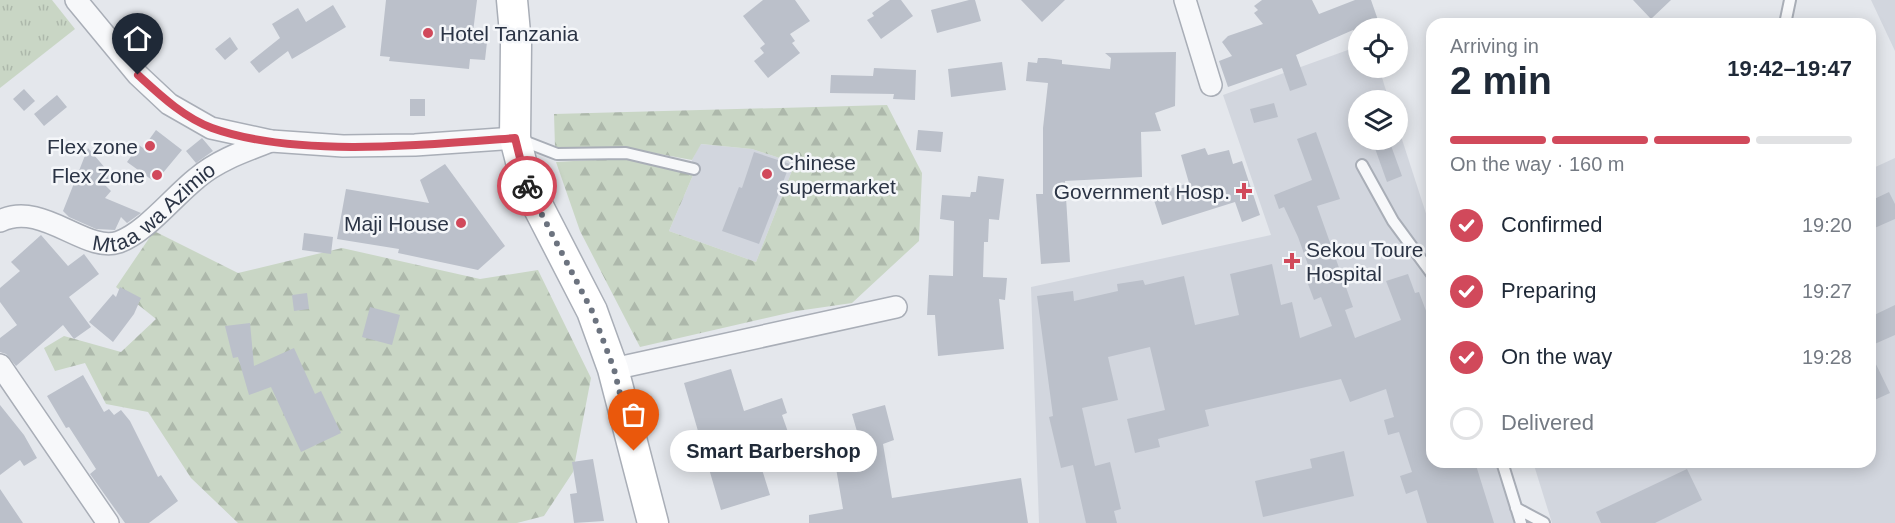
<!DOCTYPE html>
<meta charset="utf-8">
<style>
:root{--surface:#fff;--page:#f6f6f7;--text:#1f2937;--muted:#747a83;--line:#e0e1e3;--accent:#d1495b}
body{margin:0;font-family:Arial,sans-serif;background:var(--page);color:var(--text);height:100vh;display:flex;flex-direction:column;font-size:22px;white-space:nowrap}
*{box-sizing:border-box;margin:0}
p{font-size:20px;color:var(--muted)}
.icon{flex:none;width:33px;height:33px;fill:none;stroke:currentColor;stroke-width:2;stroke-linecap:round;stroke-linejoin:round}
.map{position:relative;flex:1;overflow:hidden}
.details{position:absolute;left:1426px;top:18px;width:450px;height:450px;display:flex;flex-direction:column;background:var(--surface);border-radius:18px;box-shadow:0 3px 15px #0003}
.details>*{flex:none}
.controls{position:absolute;left:1348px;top:18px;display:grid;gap:12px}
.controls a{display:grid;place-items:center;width:60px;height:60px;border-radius:50%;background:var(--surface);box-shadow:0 3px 15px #0003;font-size:30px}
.pin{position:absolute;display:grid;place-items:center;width:51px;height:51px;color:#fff;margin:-62px -26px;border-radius:50% 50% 50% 0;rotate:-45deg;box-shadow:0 0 6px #0007}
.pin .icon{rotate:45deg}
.courier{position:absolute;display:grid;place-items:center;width:60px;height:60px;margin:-30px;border:4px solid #d1495b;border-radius:50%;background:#fff;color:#222;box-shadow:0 2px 8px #0007}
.bubble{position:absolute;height:42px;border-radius:21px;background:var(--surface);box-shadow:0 3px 15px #0003;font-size:20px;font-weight:800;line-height:42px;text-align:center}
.head em{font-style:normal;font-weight:800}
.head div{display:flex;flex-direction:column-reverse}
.head{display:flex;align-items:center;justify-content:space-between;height:102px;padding:0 24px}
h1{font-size:39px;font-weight:800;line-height:45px}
.bar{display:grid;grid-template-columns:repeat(4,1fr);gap:9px 6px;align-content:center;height:72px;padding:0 24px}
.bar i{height:8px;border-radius:4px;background:var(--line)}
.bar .current{background:var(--accent)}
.bar p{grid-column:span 4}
ol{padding:0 24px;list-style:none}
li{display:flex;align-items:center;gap:18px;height:66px}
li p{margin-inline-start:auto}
li .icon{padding:6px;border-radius:50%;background:var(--accent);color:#fff;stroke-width:4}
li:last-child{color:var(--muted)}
li i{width:33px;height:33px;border:3px solid var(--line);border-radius:50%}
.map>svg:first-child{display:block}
.built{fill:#d2d6de}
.grass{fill:url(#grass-tufts)}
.forest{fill:url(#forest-firs)}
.building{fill:#bbc0ca}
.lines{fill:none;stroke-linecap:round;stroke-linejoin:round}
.service-casing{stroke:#a9aeb7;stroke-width:14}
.minor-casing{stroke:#a9aeb7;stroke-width:24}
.secondary-casing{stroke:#a9aeb7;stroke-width:33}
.service{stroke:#f7f8fa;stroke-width:10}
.minor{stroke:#f7f8fa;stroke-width:21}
.secondary{stroke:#fff;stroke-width:30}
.done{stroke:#6c737f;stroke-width:6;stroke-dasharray:0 10.8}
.route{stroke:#d1495b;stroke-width:8}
.poi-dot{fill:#d1495b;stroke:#f4f6f9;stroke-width:2}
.labels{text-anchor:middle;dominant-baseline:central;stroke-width:5;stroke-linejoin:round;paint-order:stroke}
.poi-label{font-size:21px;fill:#2b3445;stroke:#f4f6f9;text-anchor:end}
.street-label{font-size:21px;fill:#2b3445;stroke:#f4f6f9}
</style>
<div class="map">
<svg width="1895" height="523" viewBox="0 0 1895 523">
<defs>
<pattern id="grass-tufts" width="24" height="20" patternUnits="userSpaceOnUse" patternTransform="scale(1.5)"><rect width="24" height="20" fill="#c9d6c5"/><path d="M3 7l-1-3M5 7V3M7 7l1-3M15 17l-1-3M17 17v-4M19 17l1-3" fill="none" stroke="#adb8ab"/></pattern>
<pattern id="forest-firs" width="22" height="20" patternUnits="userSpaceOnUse" patternTransform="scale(1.5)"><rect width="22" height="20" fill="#c9d6c5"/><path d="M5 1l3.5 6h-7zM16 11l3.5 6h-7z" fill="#adb8ab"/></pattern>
</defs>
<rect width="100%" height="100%" fill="#e4e7ec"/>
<!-- built -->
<path class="built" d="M1871,0H1895V51Z
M1359,46V68H1379L1389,100H1359V140H1398V127L1432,232V462H1508L1528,523H1039L1031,287L1271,235L1223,95Z
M700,144L752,149L795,163L756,262L669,231L693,175L692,160Z
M1895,158V523H1552L1533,462H1870L1871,169Z"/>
<!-- grass -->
<path class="grass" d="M0,0H52L75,29L0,88Z"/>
<!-- forest -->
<path class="forest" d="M887,105L922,173L919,241L852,303L797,311L640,347L580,231L556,162L628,158L693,175L669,231L756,262L795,163L752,149L701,144L692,160L627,148L555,147L554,114Z
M154,231L238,273L342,248L480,279L538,270L591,378L573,472L544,516L517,523H238L191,478L148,412L106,404L85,363L55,371L44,348L64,336L121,352L156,319L116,287Z"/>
<!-- building -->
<path class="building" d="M386,0H477L473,32L488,33L485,60L470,59L469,69L389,61L390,57L380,56Z
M763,0H795L810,21L790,34L795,41L792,43L800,53L768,78L754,61L764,53L760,48L765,44L743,16Z
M890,0H901L913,16L881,39L867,20L874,16L872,13Z
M969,0H975L981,21L937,33L931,10Z
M1021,0H1065L1042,22Z
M1262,0H1312L1319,14L1355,0H1371L1379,23L1359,28L1354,33L1353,30L1296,55L1307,85L1290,91L1282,68L1228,87L1219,61L1232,56L1222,42L1228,36L1263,24L1254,13L1258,10L1254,6Z
M1633,0H1671L1651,19Z
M333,5L346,27L292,59L288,51L259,73L250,62L280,38L272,24L298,8L306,22Z
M230,37L238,49L225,60L215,49Z
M1176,52L1175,106L1155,113L1161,131L1141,132L1142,177L1065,181L1070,262L1041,264L1036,194H1043V128L1048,83L1026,81L1028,62L1037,63L1038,58H1046L1062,60V64L1110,69L1111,58L1105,53Z
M1002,62L1006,90L951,97L948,69Z
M874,68L916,70L915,100L893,99L894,94L830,93L831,75L873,76Z
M24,89L35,101L24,111L13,99Z
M57,95L67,107L44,126L34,114Z
M410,99H425V116H410Z
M1274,103L1278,117L1254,123L1250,109Z
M156,130L182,150L157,180H152L127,162L139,145L143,148Z
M918,130L943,132L941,152L916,150Z
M1316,132L1340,199L1317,206L1353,307L1345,310L1355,338L1401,320L1386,281L1408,274L1415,293L1419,292L1432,327V462H1475L1494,523H1427L1417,490L1406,494L1400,476L1412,472L1399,432L1388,435L1384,420L1394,417L1386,389L1350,402L1341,379L1205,410L1209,426L1158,439L1160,447L1135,453L1127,419L1165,410L1150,347L1108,357L1118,400L1082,408L1095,466L1110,462L1121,509L1114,511L1117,523H1086L1073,465L1061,468L1049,417L1053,416L1037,296L1073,291L1074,301L1118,291L1117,284L1143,280L1145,285L1184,276L1195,325L1239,315L1230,274L1272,264L1281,305L1292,302L1300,338L1332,326L1321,297L1314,300L1305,276L1311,273L1298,237L1284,207L1279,209L1274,195L1312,180L1297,139Z
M202,138L213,151L196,163L186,151Z
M1372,140H1389L1402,176L1387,182Z
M88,148L112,176L105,185L111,191L105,198L141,213L127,223L121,217L115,230L96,229L69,217L63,211Z
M1205,148L1208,155L1229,150L1233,164L1242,161L1260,215L1242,222L1235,202L1162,225L1152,194L1189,183L1181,155Z
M754,152L790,164L759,244L722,231L739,187L742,188Z
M445,164L505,246L478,270L398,253L399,249L337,239L346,189L429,203L420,180Z
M978,176L1004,179L999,220L989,219L988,242H984L983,277L1007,278L1005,300L999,299L1004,349L938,356L935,315H927L929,275L953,276L954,221L940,219L942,195L970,197L971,192H976Z
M1889,192L1895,204V219L1870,230V201Z
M304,233L333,237L331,254L302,250Z
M41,235L68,266L84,254L99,274L69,297L91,327L74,339L63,325L16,366L6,354L0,352V338L17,325L0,302V288L20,271L11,262Z
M120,287L141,298L134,314L113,342L89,322L113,294L116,297Z
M307,293L309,309L294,311L292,295Z
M1895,305V335L1870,346V317Z
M370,307L400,315L392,345L362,337Z
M250,323L254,366L294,348L315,394L321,391L341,433L301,452L271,387L249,395L238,357L233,358L225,326Z
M1870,352L1890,393L1870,402Z
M731,369L744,411L782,398L787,413L782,415L788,432L754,444L770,495L721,510L684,383Z
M83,375L104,412L109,409L114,415L121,410L130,421L158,477L161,475L178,501L149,523H125L90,474L96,469L69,427L66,428L47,396Z
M0,405L24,435L37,458L24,466L20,460L0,475Z
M885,405L894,440L883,444L892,498L1021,478L1028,523H809V515L843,509L836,468L866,463L852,414Z
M1344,451L1354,496L1263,517L1255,481L1312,468L1310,459Z
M593,459L604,521L574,523L570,494L577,493L572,462Z
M1687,469L1702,500L1655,523H1601L1596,512Z
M0,489L23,523H0Z"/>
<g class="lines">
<defs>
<path id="service" d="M1785,24L1790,0
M521,140L557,154L626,153L694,169
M1362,165L1393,221L1432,274
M1502,462L1521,523
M1516,508L1544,523"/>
<g id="minor">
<path d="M76,0L138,75L169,104L211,128L271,141L343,146L415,145L515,138"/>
<path d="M1185,0L1211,85"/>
<path id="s1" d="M0,221C42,200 86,254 119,242C146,232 173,197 197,178C218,160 245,151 271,141"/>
<path d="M0,365L108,523"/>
<path d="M613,369L896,307"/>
</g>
<path id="secondary" d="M512,0L516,44L515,138L527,185L592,311L613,369L653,523"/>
</defs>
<!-- service casing -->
<use href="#service" class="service-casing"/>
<!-- minor casing -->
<use href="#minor" class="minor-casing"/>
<!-- secondary casing -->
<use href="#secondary" class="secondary-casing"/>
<!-- service -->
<use href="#service" class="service"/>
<!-- minor -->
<use href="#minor" class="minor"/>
<!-- secondary -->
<use href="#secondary" class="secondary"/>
</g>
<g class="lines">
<!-- done -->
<path class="done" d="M527,186L592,311L614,369L634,451"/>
<!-- route -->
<path class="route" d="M138,75C160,95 183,117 212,128C295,158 427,145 515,138L527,186"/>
</g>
<!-- markers -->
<g class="poi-dot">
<circle cx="428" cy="33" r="6"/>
<circle cx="150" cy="146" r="6"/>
<circle cx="767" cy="174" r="6"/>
<circle cx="157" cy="175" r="6"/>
<path d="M1241 182h6v6h6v6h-6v6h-6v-6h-6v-6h6z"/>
<circle cx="461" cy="223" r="6"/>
<path d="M1289 252h6v6h6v6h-6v6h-6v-6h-6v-6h6z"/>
</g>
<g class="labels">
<!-- poi labels -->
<g class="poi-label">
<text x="440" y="33" text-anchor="start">Hotel Tanzania</text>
<text x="138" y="146">Flex zone</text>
<text x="779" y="162" text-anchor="start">Chinese<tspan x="779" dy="24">supermarket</tspan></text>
<text x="145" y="175">Flex Zone</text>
<text x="1230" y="191">Government Hosp.</text>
<text x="449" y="223">Maji House</text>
<text x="1306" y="249" text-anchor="start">Sekou Toure<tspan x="1306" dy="24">Hospital</tspan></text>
</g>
<!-- street labels -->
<g class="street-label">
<text stroke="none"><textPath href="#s1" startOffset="172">Mtaa wa Azimio</textPath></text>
</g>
</g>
</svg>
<div class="controls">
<a><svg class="icon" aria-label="locate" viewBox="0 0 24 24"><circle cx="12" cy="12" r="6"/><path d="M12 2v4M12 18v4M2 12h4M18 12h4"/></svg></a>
<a><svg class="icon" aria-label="layers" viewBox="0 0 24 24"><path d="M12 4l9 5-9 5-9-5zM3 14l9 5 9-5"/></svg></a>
</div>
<div class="pin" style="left:634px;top:451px;background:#ea580c"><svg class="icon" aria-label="bag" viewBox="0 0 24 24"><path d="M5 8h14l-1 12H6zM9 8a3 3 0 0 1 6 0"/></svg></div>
<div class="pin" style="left:138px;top:75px;background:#1f2937"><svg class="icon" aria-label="home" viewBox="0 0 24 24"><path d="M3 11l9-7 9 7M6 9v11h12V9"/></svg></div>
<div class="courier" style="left:527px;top:186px"><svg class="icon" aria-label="bike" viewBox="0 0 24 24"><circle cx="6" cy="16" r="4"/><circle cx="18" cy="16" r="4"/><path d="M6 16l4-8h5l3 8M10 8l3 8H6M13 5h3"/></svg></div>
<div class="bubble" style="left:670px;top:430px;width:207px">Smart Barbershop</div>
<section class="details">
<div class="head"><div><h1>2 min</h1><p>Arriving in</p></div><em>19:42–19:47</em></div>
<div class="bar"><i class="current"></i><i class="current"></i><i class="current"></i><i></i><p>On the way · 160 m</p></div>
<ol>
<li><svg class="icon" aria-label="check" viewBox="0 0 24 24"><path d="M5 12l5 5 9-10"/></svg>Confirmed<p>19:20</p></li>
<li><svg class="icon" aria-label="check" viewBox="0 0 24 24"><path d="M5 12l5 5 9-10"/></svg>Preparing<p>19:27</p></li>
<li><svg class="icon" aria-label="check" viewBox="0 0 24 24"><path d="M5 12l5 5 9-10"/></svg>On the way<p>19:28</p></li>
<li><i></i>Delivered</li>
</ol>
</section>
</div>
